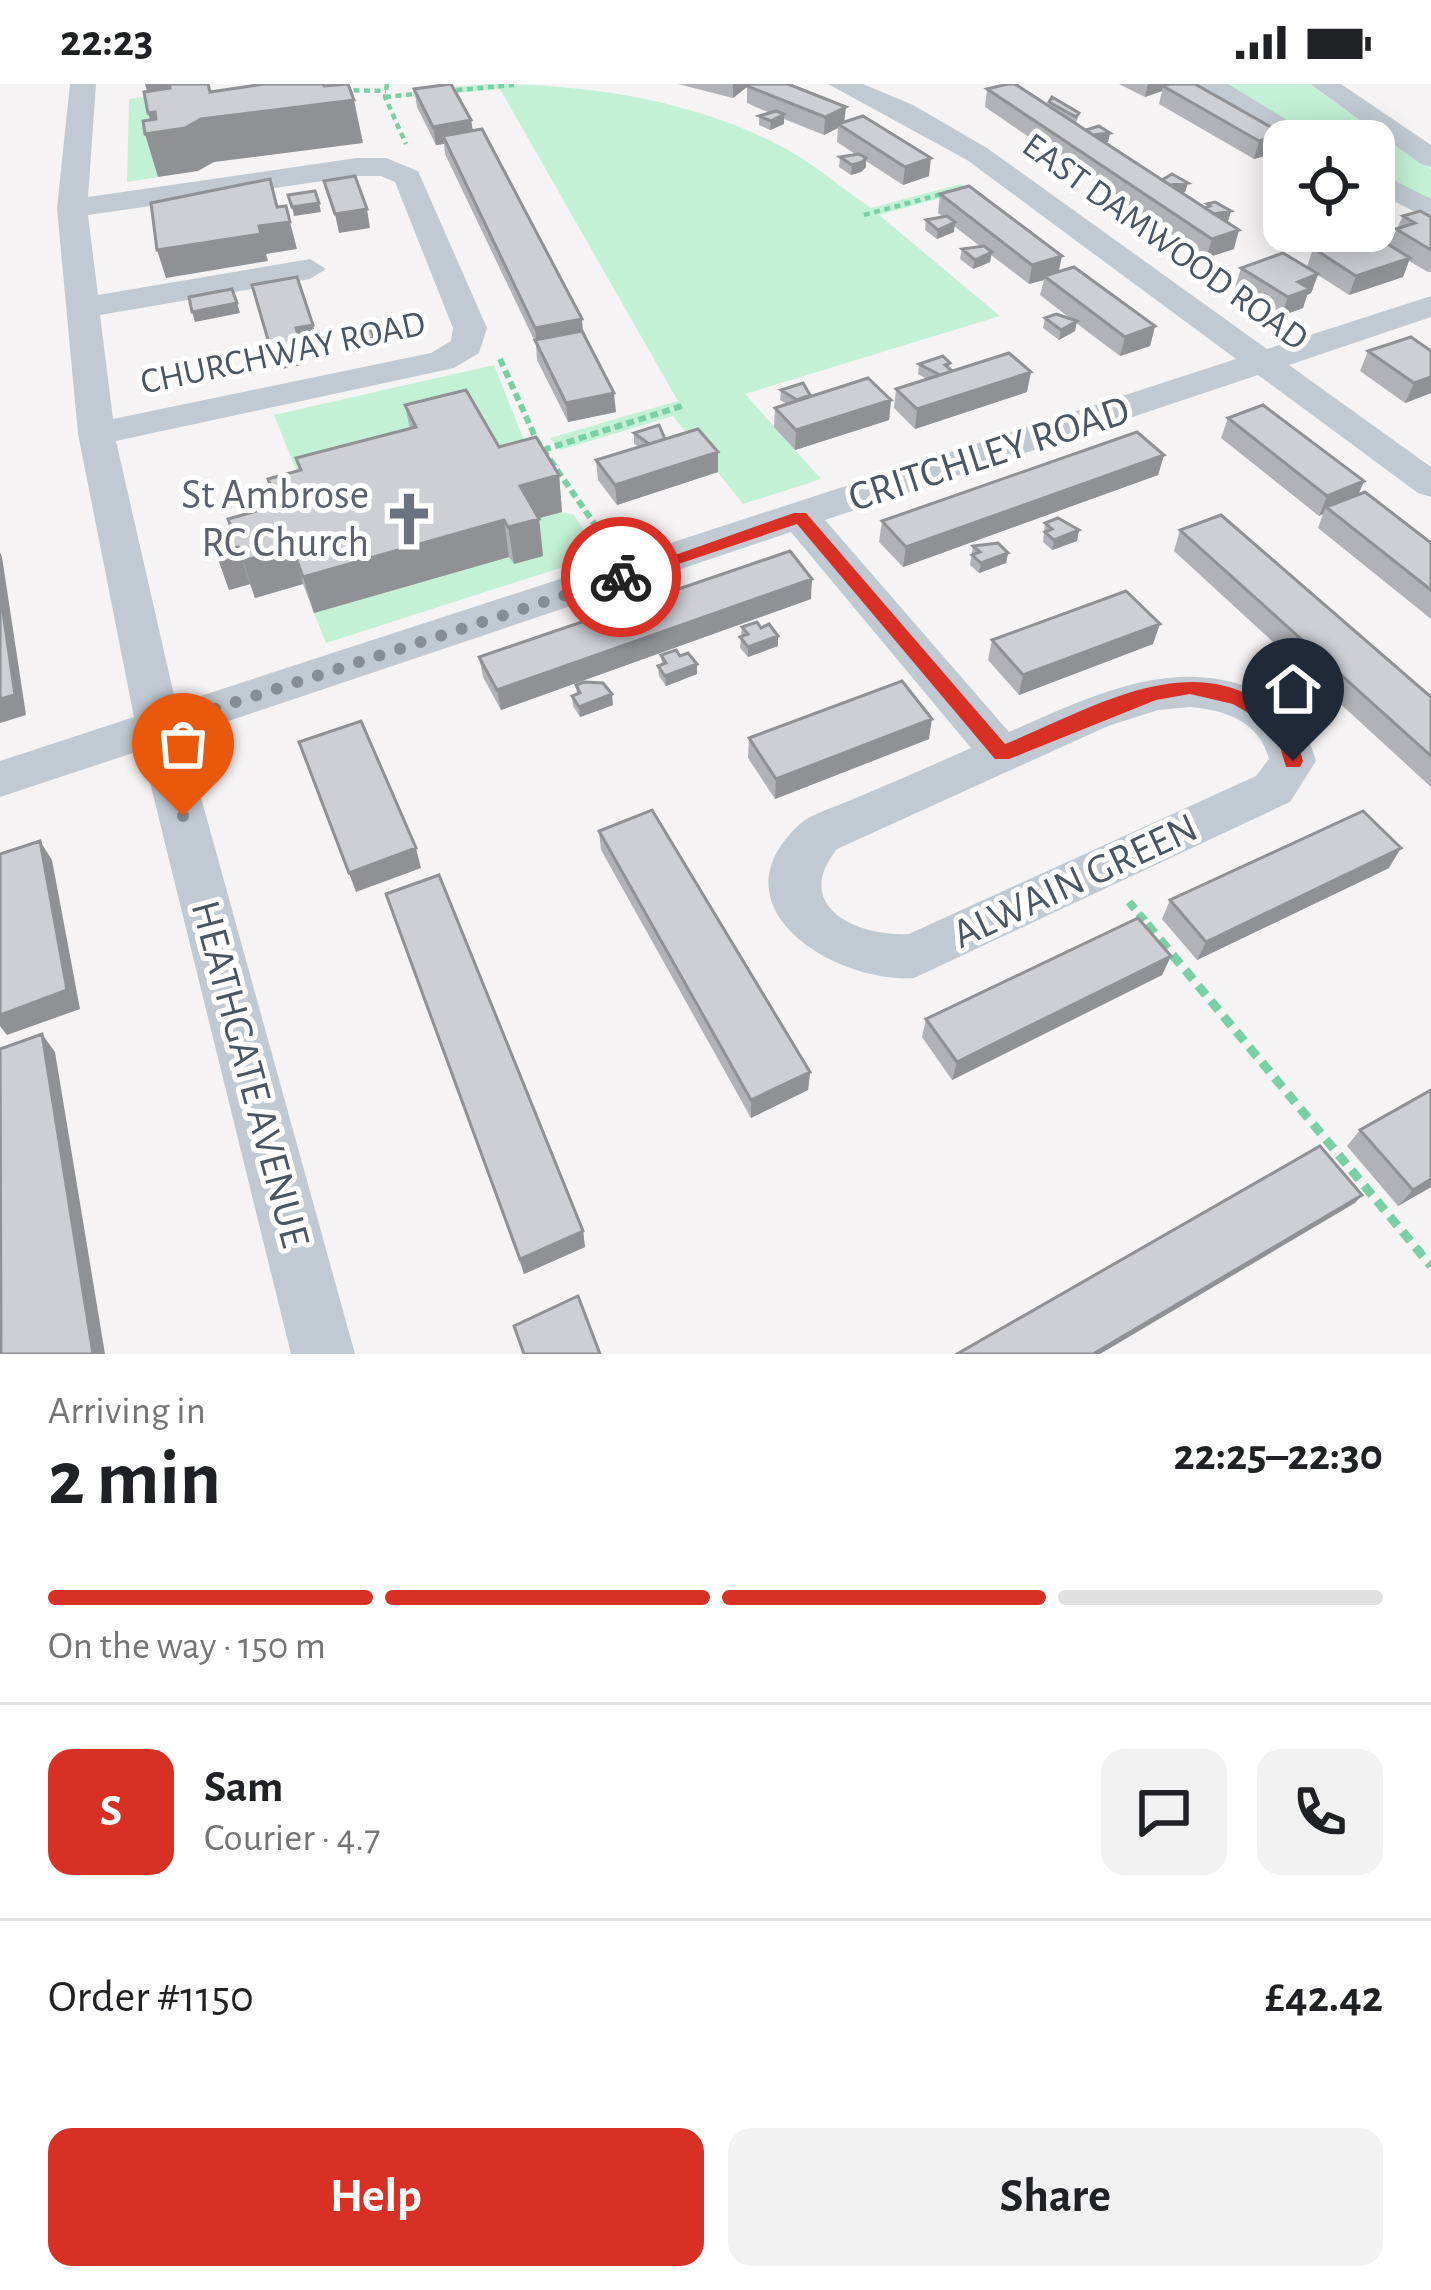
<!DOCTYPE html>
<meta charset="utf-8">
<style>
:root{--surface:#fff;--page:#f2f2f2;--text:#202124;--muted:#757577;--line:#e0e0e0;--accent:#d93025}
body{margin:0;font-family:"Alegreya Sans",sans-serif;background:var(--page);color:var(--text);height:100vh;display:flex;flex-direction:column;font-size:45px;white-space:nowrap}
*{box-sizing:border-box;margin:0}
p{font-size:39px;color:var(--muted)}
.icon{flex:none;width:66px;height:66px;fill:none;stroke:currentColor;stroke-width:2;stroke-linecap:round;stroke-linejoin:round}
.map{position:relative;height:1270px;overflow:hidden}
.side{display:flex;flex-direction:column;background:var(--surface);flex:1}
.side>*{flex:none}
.buttons{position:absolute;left:1263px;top:36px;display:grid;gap:24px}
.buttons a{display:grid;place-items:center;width:132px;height:132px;border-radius:24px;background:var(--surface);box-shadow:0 6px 30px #0003;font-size:60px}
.pin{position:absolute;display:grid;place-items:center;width:102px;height:102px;color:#fff;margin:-123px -51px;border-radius:50% 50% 50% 0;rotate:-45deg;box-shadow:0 0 12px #0007}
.pin .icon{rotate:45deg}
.courier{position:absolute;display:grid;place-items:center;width:120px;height:120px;margin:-60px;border:9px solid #d93025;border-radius:50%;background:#fff;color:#222;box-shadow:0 3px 15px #0007}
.head em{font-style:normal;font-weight:700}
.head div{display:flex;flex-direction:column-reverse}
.head{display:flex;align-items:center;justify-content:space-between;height:204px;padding:0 48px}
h1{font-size:78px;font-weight:700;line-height:90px}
.bar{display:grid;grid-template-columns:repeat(4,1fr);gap:18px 12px;align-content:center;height:144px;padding:0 48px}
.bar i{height:15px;border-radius:9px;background:var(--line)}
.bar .on{background:var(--accent)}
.bar p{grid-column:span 4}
.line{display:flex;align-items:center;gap:30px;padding:0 48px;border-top:3px solid var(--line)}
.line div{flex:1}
.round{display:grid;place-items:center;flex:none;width:126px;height:126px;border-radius:24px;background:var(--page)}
.primary-button{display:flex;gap:24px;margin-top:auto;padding:24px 48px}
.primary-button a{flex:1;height:138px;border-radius:24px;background:var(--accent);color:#fff;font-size:48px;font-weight:700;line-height:138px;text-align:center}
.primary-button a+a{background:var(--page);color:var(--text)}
.status{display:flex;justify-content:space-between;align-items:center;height:84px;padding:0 60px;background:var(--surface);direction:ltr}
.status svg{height:33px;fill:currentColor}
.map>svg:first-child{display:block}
.green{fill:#c3f1d5}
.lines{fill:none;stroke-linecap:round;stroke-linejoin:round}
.path-far3{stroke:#7ad0a6;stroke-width:4.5;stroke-dasharray:6 4.5;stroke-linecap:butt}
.path-far2{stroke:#7ad0a6;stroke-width:6;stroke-dasharray:8 4.5;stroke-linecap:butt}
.path-far1{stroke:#7ad0a6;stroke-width:8;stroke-dasharray:9 6;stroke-linecap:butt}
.path{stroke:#7ad0a6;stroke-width:9;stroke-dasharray:12 8;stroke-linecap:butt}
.minor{fill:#c1cad2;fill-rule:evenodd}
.wall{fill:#b0b2b7}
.shaded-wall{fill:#909195}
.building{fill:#cdcfd5;stroke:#909195;stroke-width:3}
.route{fill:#d93025}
.done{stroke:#868d94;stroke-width:12;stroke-dasharray:0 21.6}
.labels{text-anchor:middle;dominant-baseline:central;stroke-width:10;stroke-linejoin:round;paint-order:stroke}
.far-street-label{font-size:36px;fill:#4a5661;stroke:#fff}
.street-label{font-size:42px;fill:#4a5661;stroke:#fff}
.worship-label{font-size:42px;fill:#5b616d;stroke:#fff;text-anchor:end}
</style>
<div class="status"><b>22:23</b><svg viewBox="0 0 49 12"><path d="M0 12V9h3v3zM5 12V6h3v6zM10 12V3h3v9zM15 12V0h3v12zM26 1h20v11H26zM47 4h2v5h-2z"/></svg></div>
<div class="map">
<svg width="1431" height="1270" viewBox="0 0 1431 1270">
<rect width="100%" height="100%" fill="#f5f3f3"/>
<!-- green -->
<path class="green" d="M488,0C592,0 703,17 795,70C821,86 846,107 871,124L961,100L969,106L879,131L1000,232L745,310L821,395L743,420L673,332L560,366L550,354L678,317L500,5L413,13V7Z
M1222,0H1309L1431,85V119L1374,86V57H1324Z
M175,9L157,81L158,93L127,98L129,15Z
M494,281L523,354L543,384L306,411L274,331Z
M562,428L574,431L601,471L326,559L314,529L509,473L514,480L542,472L525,438Z"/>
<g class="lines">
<!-- path-far3 -->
<path class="path-far3" d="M387,0L385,13L406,60
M343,6L386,7
M446,7L514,1
M385,13L425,9
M864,131L949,108"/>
<!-- path-far2 -->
<path class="path-far2" d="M500,275L537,357L607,458
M543,366L685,321"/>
<!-- path-far1 -->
<path class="path-far1" d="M1129,818L1150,843"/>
<!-- path -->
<path class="path" d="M1147,840L1431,1182"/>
<!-- minor -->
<path class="minor" d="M70,0H96L88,113L357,74H386L418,87L487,244L479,269L454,284L116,357L176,620L1236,275L967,76L828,0H863L913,21L987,64L1267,265L1431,212V233L1289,281L1431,383V413L1418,409L1258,291L825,436L1009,648C1085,615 1168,572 1251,604C1286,617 1306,641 1316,677L1290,718L914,894C833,899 710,822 800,740C813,729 835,723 851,716C891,699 931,682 971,664L791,448L184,652L355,1270H291L142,666L0,713V677L134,633L78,350L57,124ZM357,92H381L395,98L453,244L451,257L431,269L113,335L100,231L310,195L326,185L310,175L98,211L88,131ZM1190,623C1225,626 1259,637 1269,675L1256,692L909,850C856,853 791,822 837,765L1108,642L1158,626Z
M1196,0H1228L1322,57H1288Z
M1310,0H1341L1431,61V83L1421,80Z
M1374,86L1431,115V136L1374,107Z"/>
</g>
<!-- wall -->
<path class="wall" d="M678,0H748L845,38L929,92L903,101L866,77V83L861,88L851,91L839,83L840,73L855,70L837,58L838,44L824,51L784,35V40L770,46L759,41V32L770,29L747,19V3L733,14Z
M1119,0H1195L1279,64L1284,62V95L1267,84L1271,70L1254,75L1159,20L1162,7L1145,13Z
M414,5L471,36L473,47L582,235L583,249L616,328L568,338L537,276L536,260L445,70L444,60L436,61L417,23Z
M987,5L1048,22L1049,18L1079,29L1076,40L1086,46L1110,49L1108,58L1105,59L1162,96L1185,108L1182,109L1206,124L1207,120L1231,127L1228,137H1225L1234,165L1206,174L985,23Z
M1279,100H1284V115L1275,110Z
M940,110L1059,187L1155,242L1150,262L1120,272L1076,239L1075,247L1059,256L1043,244L1045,234L1071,235L1040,211L1044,196L1029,200L991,171L990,178L973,185L960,175L962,165L981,163L954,142V148L937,155L925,146L926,136L943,133L938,129Z
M1403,132L1431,133V188H1428L1409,177L1403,193L1349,211L1318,191L1311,209L1307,211L1303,224L1281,232L1235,204L1241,184L1307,183L1313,164L1389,161Z
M1368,267H1431V309L1405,319L1360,287Z
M950,279L949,284L952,287L1027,308L915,345L894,324L896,305L927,295L918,290L919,280Z
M781,306L809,313L891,316L889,336L795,366L774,343L775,324L787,320L780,316Z
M405,321L559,391L562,428L539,434L543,472L514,480L509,473L314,529L303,500L255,514L250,500L229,506L216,469L233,448L276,422L268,395L299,386L296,374L410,345Z
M1228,334L1364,397L1358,411L1431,459V535L1318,444L1323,430L1319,432L1221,354Z
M634,349L665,355L718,388L617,421L598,396L596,376L639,363L634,360Z
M1164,371L1158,391L903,483L879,458L882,437Z
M1045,439L1079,446L1077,457L1052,466L1043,458Z
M1180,446L1431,613V703L1174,467Z
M973,462L1008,469L1006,479L979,489L970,481Z
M811,515L501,626L483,593L479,573Z
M742,543L778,562L748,573L740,564Z
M992,556L1153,560L1019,611L988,576Z
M661,571L680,572L697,580V590L666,602L659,592L658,582L662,580Z
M576,601L613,621L580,633L573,622L572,612L577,610Z
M749,654L929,655L775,715L748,674Z
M599,747L810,988L808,1006L751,1034L601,766Z
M1389,784L1197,876L1162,835L1170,816Z
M386,810L583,1147L585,1163L524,1190Z
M1171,872L1162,891L952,996L922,953L926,935Z
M1360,1046L1431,1103L1398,1122L1347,1062Z"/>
<!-- shaded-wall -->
<path class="shaded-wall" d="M145,0H173L174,3L147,7Z
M208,0L217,33L325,0L329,19L354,16L363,59L214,78L198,87L158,93L145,50L154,48L148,29L155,28L201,35Z
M733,0H748V2L733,14Z
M1148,0H1169L1163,2L1162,7L1145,13Z
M846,23L844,41L838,40V44L824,51L825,33Z
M784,30V40L770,46L771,37Z
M471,36L474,55L443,52L444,60L436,61L433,43Z
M1110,49L1108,58L1089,60L1091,51Z
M1283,50L1278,68L1272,66L1271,70L1254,75L1259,57Z
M866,74V83L861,88L851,91L852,81Z
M931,74L929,92L903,101L905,83Z
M1188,99L1185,108L1166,111L1169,102Z
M319,119L321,128L294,132L292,123Z
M367,125L370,144L339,149L335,130Z
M1231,127L1228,137L1208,140L1211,130Z
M290,138L297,165L266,170L268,177L166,194L157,166L259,142Z
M955,138L954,148L937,155L938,146Z
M1239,146L1234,165L1206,174L1212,155Z
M992,168L990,178L973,185L975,176Z
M1062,172L1058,191L1044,192V196L1029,200L1032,181Z
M1410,174L1403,193L1349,211L1356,192Z
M1318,190L1311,209L1307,211L1303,224L1281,232L1288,213L1298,198Z
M237,219L240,229L195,238L192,228Z
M582,235L583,255L537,264L535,244Z
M1077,237L1075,247L1059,256L1061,246Z
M313,241L318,260L302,264L306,280L277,286L271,266L296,244Z
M1155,242L1150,262L1120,272L1125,253Z
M374,254L376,264L347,269L345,259Z
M1031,288L1027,308L915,345L917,325Z
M1431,288V309L1405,319L1414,299Z
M614,309L616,328L568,338L566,319Z
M891,316L889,336L795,366L796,346Z
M718,368V388L617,421L615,401Z
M1164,371L1158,391L903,483L906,463Z
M559,391L562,428L525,438L520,402Z
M1364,397L1355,418L1326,423L1323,430L1319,432L1327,412Z
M539,435L543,472L514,480L508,443Z
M504,436L509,473L314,529L303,493Z
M1079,446L1077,457L1052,466L1054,456Z
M238,463L250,500L229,506L216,469Z
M292,463L303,500L255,514L243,477Z
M0,468L2,473L26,631L0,639Z
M1008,469L1006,479L979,489L981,479Z
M812,495L811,515L501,626L497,606Z
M1160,540L1153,560L1019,611L1023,591Z
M778,552V562L748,573V563Z
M697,580V590L666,602L665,592Z
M612,610L613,621L580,633L579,623Z
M932,635L929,655L775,715L776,695Z
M40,757L52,776L80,925L7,951L0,942V931Z
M416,764L421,784L356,808L349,789Z
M1401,764L1389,784L1197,876L1206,858Z
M1171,872L1162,891L952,996L957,978Z
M42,950L55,968L105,1270H93Z
M810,988L808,1006L751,1034V1016Z
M1431,1095V1103L1398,1122L1413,1106Z
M1362,1111L1355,1119L1100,1270H1093Z
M583,1147L585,1163L524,1190L520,1175Z"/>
<!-- building -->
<path class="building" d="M169,0H208L210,8L264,0H323L324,2L348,0L354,16L201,35L185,44L145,50L143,37L156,35L155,28L148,29L144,8L170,4Z
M451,0L471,36L433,43L414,5Z
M751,0H788L846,23L825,33L747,2Z
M1008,0H1015L1239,146L1212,155L987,5Z
M1170,0H1195L1283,50L1259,57L1163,2Z
M1052,13L1079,29L1076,33L1049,18Z
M776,27L784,30L771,37L759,32Z
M863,32L931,74L905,83L838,40Z
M1099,42L1110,49L1093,51L1086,46Z
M482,45L582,235L535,244L443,52Z
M1284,62V73L1272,66Z
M859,70L866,74L862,78L852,81L840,73Z
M1172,90L1188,99L1170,101L1162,96Z
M355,92L367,125L335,130L324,97Z
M270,95L277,123L286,122L290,138L259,142L261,150L157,166L151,119Z
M969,102L1062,172L1032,181L940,110Z
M315,107L319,119L292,123L288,111Z
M1215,118L1231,127L1214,130L1205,124L1210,122L1207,120Z
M1420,127L1431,133V166L1396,145L1415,139L1403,132Z
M947,132L955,138L938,146L926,136Z
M1367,147L1410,174L1356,192L1313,164Z
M984,162L992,168L975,176L962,165Z
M1283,169L1318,190L1298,198L1310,205L1288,213L1241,184Z
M1074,183L1155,242L1125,253L1044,192Z
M297,193L313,241L296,244L301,260L271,266L252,201Z
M232,205L237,219L192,228L189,213Z
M1056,230L1077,237L1061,246L1045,234Z
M368,239L374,254L345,259L340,245Z
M582,247L614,309L566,319L535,256Z
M1411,253L1431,267V293L1414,299L1368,267Z
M1009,269L1031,288L917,325L896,305Z
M943,272L950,279L945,281L952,287L940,291L919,280Z
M868,294L891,316L796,346L775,324Z
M803,299L810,311L797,316L781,306Z
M466,306L499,363L536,353L559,391L520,402L539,435L508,443L504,436L303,493L292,463L243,477L238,463L216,469L212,453L233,448L228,435L278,421L268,395L301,386L296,374L416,343L405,321Z
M1263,321L1364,397L1327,412L1228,334Z
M659,341L665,355L649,360L634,349Z
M698,345L718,368L615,401L596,376Z
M1137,348L1164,371L906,463L882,437Z
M1365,408L1431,459V506L1326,423Z
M1221,431L1431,613V672L1180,446Z
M1058,434L1079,446L1054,456L1045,448L1052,445L1045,439Z
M998,459L1008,469L981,479L972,471L980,468L973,462Z
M790,467L812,495L497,606L479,573Z
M0,507L15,611L0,615Z
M1126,507L1160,540L1023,591L992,556Z
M757,538L761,544L769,540L778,552L748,563L740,553L748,550L742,543Z
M676,566L680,572L688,569L697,580L665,592L658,582L666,579L661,571Z
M902,597L932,635L776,695L749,654Z
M584,598L603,599L612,610L579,623L572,612L580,609L576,601Z
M361,637L416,764L349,789L299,658Z
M652,726L810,988L751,1016L599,747Z
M1363,727L1401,764L1206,858L1170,816Z
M40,757L67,906L0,931V770Z
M439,791L583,1147L520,1175L386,810Z
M1138,834L1171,872L957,978L926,935Z
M42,950L93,1270H1L0,965Z
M1431,1006V1095L1413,1106L1360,1046Z
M1320,1062L1362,1111L1093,1270H957Z
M578,1212L600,1270H524L514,1242Z"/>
<!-- route -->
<path class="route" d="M794,429H806L1005,660C1079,631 1176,569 1254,614C1281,630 1296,646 1303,677L1300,683H1286L1278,656L1262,637L1233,620L1190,610L1156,616L1009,675H995L797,440L628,497L613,493Z"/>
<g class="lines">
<!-- done -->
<path class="done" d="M183,732L159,643L621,493"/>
</g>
<!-- icons -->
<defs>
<symbol id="church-bare" viewBox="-9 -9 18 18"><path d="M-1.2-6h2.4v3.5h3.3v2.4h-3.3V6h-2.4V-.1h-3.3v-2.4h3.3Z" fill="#6b7280" stroke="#fff" stroke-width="2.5" paint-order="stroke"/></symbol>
</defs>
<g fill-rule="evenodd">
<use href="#church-bare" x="371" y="397" width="76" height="76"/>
</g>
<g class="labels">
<!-- far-street labels -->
<g class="far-street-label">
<text transform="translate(1165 158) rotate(36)">EAST DAMWOOD ROAD</text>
<text transform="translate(283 269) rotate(-12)">CHURCHWAY ROAD</text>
</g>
<!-- street labels -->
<g class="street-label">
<text transform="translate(989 370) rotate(-18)">CRITCHLEY ROAD</text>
<text transform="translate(1075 797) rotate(-25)">ALWAIN GREEN</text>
<text transform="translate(250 990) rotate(75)">HEATHGATE AVENUE</text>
</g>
<!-- worship labels -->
<g class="worship-label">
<text x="369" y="411">St Ambrose<tspan x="369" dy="48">RC Church</tspan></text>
</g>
</g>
</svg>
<div class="buttons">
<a><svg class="icon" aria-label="locate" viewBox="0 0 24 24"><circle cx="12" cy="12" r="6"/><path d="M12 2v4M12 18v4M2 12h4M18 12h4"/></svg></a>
</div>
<div class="pin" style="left:183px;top:732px;background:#ea580c"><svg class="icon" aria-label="bag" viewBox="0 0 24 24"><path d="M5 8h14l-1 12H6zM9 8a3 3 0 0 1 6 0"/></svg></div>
<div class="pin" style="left:1293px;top:677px;background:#1f2937"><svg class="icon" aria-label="home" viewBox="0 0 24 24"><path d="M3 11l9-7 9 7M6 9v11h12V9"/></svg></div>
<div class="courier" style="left:621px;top:493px"><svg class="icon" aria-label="bike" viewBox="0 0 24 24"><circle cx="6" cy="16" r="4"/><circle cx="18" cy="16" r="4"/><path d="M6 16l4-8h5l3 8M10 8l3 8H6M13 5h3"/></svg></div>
</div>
<section class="side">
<div class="head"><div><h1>2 min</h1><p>Arriving in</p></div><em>22:25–22:30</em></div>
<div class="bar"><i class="on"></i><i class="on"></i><i class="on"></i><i></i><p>On the way · 150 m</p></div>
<div class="line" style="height:216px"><b class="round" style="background:var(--accent);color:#fff">S</b><div><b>Sam</b><p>Courier · 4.7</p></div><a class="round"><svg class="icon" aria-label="chat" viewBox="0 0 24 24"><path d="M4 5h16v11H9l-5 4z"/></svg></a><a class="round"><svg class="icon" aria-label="phone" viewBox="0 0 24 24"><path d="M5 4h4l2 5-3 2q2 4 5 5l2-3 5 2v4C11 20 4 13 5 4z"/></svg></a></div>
<div class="line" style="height:156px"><div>Order #1150</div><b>£42.42</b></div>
<div class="primary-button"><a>Help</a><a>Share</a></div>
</section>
